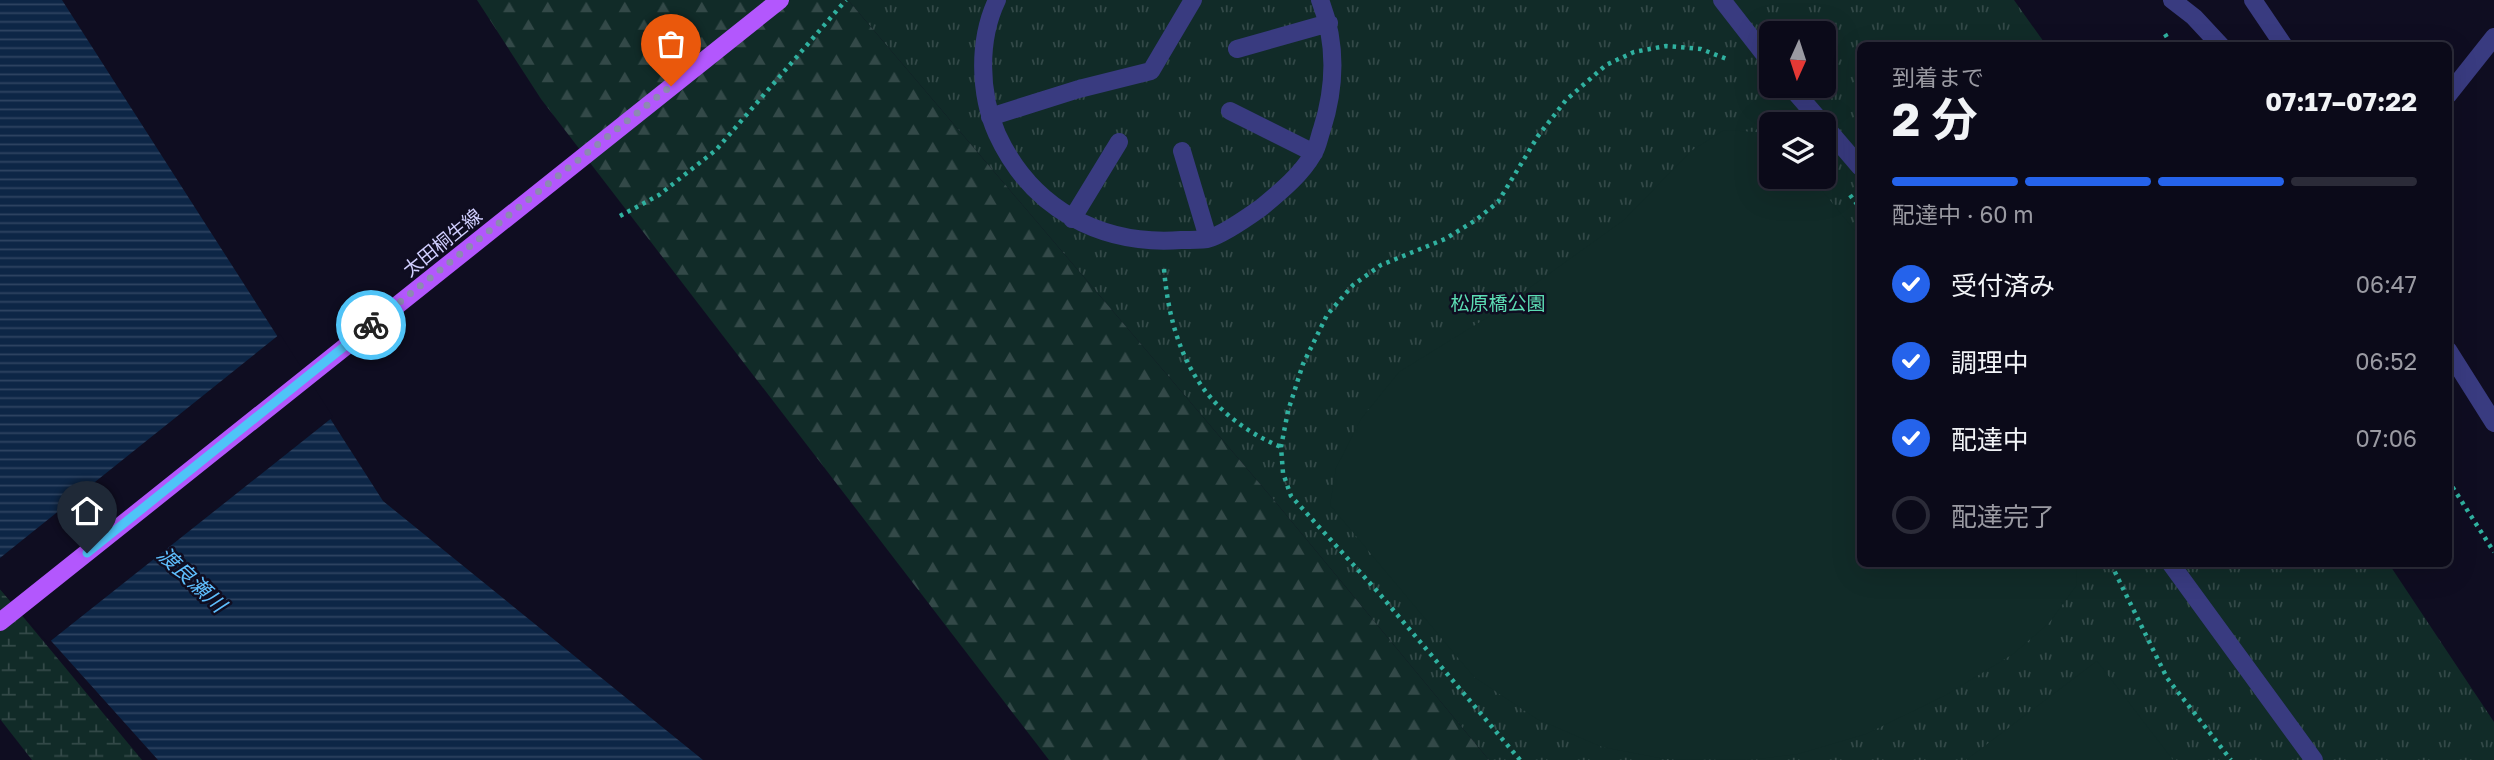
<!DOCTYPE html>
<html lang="ja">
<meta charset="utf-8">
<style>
:root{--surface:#0b0a19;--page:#191826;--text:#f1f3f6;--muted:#9a9aa2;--line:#2b2b38;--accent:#2563eb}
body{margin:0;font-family:"Golos Text","Noto Sans JP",sans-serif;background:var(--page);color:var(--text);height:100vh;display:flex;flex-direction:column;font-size:26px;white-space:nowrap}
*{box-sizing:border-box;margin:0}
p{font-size:23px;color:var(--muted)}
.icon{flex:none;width:38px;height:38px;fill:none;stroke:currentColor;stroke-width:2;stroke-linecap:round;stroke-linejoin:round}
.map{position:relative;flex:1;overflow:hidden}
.sheet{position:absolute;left:1857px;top:42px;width:595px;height:525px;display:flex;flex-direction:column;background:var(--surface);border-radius:10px;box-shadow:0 7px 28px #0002,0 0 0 2px var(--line)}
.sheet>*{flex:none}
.needle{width:46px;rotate:183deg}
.fabs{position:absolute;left:1759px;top:21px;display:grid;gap:14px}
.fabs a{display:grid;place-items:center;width:77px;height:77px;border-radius:10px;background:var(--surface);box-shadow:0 7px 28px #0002,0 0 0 2px var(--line);font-size:35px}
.pin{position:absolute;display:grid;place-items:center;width:60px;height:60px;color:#fff;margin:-72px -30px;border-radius:50% 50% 50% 0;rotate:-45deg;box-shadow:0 0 7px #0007}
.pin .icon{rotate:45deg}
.courier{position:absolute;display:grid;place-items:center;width:70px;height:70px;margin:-35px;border:5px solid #4fc3f7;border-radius:50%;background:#fff;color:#222;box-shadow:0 2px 9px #0007}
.head em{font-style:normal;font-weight:700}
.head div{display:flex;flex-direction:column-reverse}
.head{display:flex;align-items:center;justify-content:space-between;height:119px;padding:0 35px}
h1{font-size:46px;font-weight:700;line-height:52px}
.bar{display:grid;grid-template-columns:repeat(4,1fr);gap:10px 7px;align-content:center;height:84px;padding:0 35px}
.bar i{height:9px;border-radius:5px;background:var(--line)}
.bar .active{background:var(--accent)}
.bar p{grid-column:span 4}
ol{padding:0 35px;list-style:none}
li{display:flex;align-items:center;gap:21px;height:77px}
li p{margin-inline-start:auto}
li .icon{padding:7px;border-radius:50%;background:var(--accent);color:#fff;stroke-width:4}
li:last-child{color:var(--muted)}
li i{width:38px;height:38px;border:4px solid var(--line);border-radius:50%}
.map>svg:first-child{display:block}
.grass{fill:url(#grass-tufts);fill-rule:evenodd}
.forest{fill:url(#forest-firs)}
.wetland{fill:url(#wetland-marsh)}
.pitch{fill:#112b28}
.water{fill:url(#water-rules)}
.pier{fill:#0f0d21}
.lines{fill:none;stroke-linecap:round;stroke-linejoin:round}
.path{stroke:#30b1a0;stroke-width:4.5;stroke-dasharray:3.5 5;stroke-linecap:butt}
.minor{stroke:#393b80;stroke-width:18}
.major{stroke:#b357fd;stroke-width:18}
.done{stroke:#8c8ab1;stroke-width:7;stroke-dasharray:0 12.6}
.route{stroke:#4fc3f7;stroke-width:9}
.labels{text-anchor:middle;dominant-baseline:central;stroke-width:5;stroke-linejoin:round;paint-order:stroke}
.street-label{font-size:19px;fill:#d0cefe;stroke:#0f0d21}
.park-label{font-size:19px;fill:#5cddb4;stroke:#0f0d21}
.water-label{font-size:21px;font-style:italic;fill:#5ebefd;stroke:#0f0d21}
</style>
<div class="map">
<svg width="2494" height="760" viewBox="0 0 2494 760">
<defs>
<pattern id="grass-tufts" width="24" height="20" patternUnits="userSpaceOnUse" patternTransform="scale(1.75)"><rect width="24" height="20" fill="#112b28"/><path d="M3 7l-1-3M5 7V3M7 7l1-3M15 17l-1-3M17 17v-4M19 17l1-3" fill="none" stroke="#334948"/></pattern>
<pattern id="forest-firs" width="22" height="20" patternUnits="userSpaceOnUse" patternTransform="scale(1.75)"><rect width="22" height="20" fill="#112b28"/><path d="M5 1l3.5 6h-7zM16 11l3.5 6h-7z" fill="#334948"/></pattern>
<pattern id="wetland-marsh" width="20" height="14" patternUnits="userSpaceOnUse" patternTransform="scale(1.75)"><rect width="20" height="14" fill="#112b28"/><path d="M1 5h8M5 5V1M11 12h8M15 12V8" fill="none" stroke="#334948"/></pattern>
<pattern id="water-rules" width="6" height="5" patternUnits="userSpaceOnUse" patternTransform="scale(1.75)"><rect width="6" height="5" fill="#0d2646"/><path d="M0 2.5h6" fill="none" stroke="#2f4462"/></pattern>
</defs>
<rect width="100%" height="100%" fill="#0f0d21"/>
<!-- grass -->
<path class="grass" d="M848,0H2014L2046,45L1860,46V564H2389L2494,722V760H1489L1278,505ZM1771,33H1824V86H1771ZM1771,124H1824V177H1771Z"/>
<!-- forest -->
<path class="forest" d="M477,0H848L1278,505L1489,760H1049L541,99Z"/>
<!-- wetland -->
<path class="wetland" d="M0,589L142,760H32L0,719Z"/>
<!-- pitch -->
<path class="pitch" d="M1724,130L1771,133V177H1811L1860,237V564H2077L2076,586L2049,623L2013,654L1946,695L1866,734L1798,754L1750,760L1665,759L1602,747L1537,719L1474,677L1330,505L1336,468L1361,419L1399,372L1493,314L1624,220L1691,151Z
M2097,661L2173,760H1966Z"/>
<!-- water -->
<path class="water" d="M0,0H62L383,501L703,760H158L0,584Z"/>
<!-- pier -->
<path class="pier" d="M280,334L333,417L48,643L0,589V558Z"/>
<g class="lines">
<!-- path -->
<path class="path" d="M2165,34L2172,46
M1850,195L1860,208
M620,216L659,195L716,150L846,0
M1164,269C1171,352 1202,414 1281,447
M2448,480L2494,552
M2111,564L2167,678L2231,760
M1520,760L1378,592L1291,496L1283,473L1281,447L1288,411L1303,364L1327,315L1353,285L1381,265L1445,239L1476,220L1498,202L1538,136L1566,100L1606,65L1634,52L1666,46L1701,49L1727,59"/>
<!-- minor -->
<path class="minor" d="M997,0C978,40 979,93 997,134C1031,208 1100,246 1181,240C1189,240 1199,240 1207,239C1223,235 1248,217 1262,207C1280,192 1301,175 1313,154C1318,147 1319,137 1322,129C1336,85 1337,43 1320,0
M1722,0L1771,63
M2172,0L2194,17L2221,46
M2253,0L2284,46
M1237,49L1329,23
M1790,86L1823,124
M2448,95L2494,37
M1230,111L1314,153
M990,117L1082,88L1079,89L1151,71L1193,0
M1824,125L1860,167
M1182,151L1208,238
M1072,219L1119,142
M2448,350L2494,423
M2171,564L2314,760"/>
<!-- major -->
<path class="major" d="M0,622L780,0"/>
</g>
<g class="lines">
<!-- done -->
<path class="done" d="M371,325L671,86"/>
<!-- route -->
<path class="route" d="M87,553L371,325"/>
</g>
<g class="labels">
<!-- street labels -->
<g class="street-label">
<text transform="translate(442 242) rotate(-39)">太田桐生線</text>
</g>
<!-- park labels -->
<g class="park-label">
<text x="1498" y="302">松原橋公園</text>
</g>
<!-- water labels -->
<g class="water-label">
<text transform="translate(192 579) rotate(43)">渡良瀬川</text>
</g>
</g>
</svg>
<div class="fabs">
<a><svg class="needle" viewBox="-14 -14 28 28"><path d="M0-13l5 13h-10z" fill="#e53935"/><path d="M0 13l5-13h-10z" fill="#9a9aa2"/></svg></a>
<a><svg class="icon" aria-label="layers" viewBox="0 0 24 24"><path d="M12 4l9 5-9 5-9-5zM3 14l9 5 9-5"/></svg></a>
</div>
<div class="pin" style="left:671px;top:86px;background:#ea580c"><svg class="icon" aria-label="bag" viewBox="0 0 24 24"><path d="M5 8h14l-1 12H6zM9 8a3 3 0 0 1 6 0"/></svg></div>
<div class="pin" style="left:87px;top:553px;background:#1f2937"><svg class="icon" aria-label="home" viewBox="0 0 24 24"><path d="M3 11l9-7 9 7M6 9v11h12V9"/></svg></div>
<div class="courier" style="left:371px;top:325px"><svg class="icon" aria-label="bike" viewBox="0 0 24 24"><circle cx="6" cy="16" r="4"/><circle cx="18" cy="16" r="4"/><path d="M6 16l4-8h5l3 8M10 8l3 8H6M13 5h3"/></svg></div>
<section class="sheet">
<div class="head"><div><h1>2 分</h1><p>到着まで</p></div><em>07:17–07:22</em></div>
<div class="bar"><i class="active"></i><i class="active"></i><i class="active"></i><i></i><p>配達中 · 60 m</p></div>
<ol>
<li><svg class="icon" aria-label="check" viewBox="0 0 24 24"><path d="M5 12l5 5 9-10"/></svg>受付済み<p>06:47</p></li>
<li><svg class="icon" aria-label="check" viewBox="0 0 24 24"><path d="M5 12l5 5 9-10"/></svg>調理中<p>06:52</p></li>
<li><svg class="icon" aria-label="check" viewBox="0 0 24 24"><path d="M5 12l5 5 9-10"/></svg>配達中<p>07:06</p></li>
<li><i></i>配達完了</li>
</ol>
</section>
</div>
